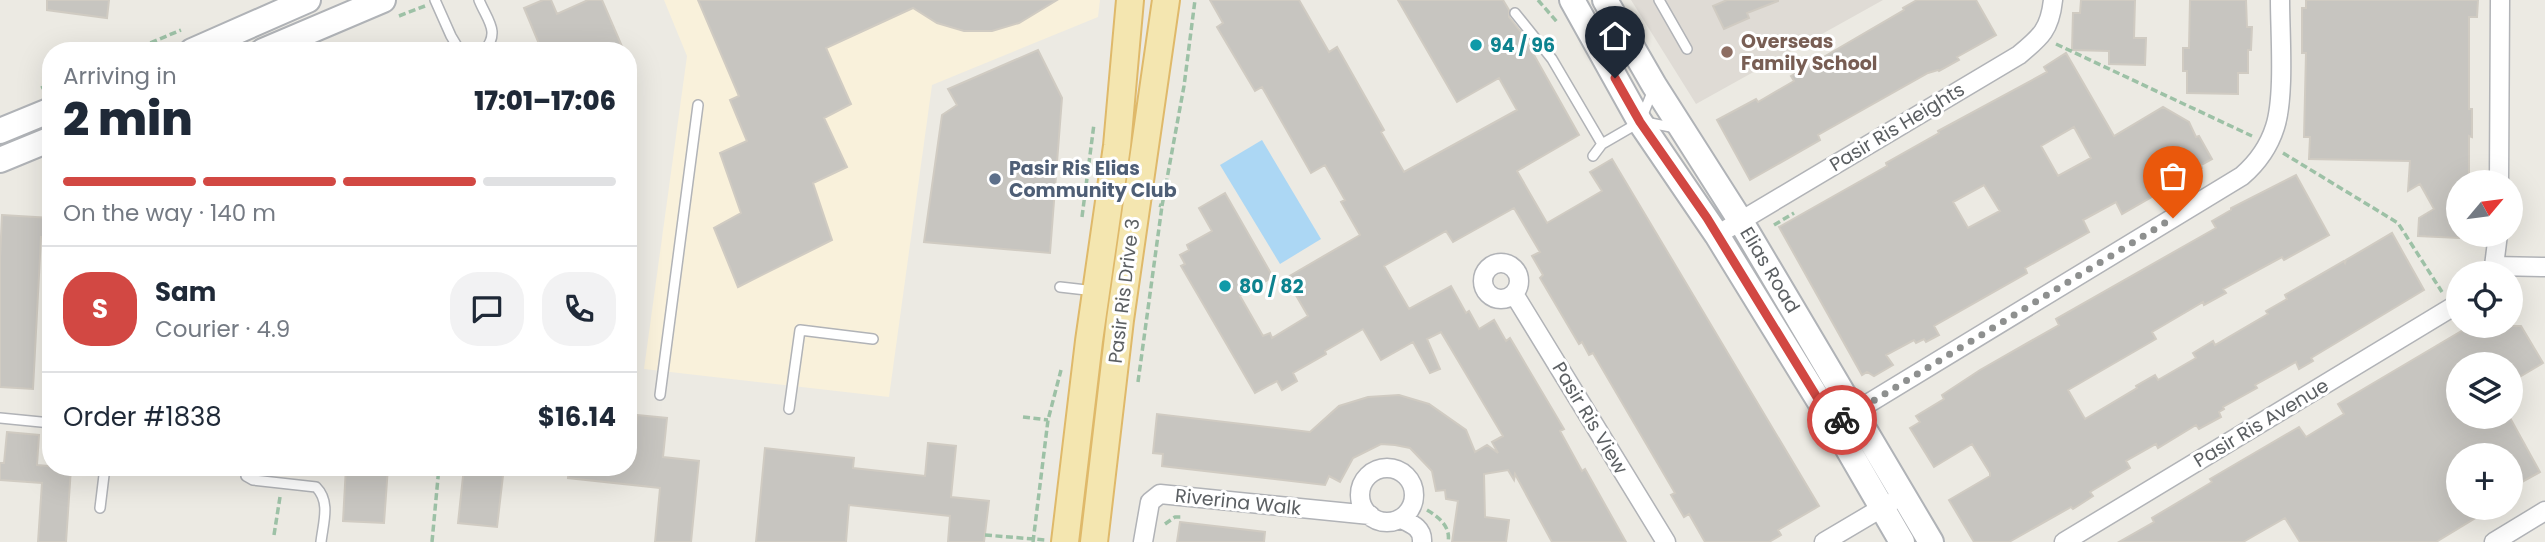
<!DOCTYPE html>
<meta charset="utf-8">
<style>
:root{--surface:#fff;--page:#f2f2f3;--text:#1f2937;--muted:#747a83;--line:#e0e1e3;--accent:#d24843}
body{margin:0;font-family:Poppins,sans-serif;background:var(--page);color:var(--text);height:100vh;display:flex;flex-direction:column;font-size:26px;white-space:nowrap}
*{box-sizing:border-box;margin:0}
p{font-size:23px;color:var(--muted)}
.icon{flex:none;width:38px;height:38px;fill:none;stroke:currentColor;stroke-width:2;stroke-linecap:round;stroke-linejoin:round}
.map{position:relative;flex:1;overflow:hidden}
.side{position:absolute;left:42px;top:42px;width:595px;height:434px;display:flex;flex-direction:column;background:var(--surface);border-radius:28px;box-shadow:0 7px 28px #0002}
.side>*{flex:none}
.needle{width:46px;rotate:61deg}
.tools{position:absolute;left:2446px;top:170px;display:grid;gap:14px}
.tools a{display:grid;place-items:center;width:77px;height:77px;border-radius:50%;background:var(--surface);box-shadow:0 7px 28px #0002;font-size:35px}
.pin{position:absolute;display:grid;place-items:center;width:60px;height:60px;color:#fff;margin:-72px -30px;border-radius:50% 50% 50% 0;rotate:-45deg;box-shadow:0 0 7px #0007}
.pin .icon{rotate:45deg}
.courier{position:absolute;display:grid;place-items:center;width:70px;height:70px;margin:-35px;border:5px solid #d24843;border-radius:50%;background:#fff;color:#222;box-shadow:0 2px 9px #0007}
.headline em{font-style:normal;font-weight:800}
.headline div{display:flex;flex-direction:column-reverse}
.headline{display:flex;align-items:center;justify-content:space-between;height:119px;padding:0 21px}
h1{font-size:46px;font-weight:800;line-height:52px}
.bar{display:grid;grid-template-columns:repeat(4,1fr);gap:10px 7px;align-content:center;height:84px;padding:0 21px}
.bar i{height:9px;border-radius:5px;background:var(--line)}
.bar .selected{background:var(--accent)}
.bar p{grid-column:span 4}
.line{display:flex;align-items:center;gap:18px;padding:0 21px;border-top:2px solid var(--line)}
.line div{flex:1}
.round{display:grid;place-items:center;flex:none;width:74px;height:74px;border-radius:28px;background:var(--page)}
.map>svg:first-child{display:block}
.commercial{fill:#f9f1db}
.education{fill:#dfdbd5}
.water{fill:#acd7f4}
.building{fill:#c7c5c0;stroke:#d0cbc2;stroke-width:2;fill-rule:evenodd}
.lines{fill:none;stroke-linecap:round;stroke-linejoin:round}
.lane-casing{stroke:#b1b3b7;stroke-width:12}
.street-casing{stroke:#b1b3b7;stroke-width:21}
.secondary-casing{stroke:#b0b3b7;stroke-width:28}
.primary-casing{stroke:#dfb96a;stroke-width:30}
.path{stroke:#9dc1a6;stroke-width:3.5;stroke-dasharray:7 3.5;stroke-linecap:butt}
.lane{stroke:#fff;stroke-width:9}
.street{stroke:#fff;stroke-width:18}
.secondary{stroke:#fff;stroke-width:24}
.primary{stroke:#f4e6b0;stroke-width:26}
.done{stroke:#8e908f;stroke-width:7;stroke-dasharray:0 12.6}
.route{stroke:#d24843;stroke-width:9}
.culture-dot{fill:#0f9aa8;stroke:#fff;stroke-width:2.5}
.education-dot{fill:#8d6e63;stroke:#fff;stroke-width:2.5}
.service-dot{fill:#5c6f8a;stroke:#fff;stroke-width:2.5}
.labels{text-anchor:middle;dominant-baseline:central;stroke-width:6;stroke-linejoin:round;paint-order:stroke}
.education-label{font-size:19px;font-weight:bold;fill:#785e54;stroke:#fff;text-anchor:start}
.culture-label{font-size:19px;font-weight:bold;fill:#0d838f;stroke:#fff;text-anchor:start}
.street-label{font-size:19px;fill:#5b5f62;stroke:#fff}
.service-label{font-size:19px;font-weight:bold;fill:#4e5e75;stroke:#fff;text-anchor:start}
</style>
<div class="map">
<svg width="2545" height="542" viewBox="0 0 2545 542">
<rect width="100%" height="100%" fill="#eceae3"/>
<!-- commercial -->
<path class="commercial" d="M664,0H1100L1098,17L932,85L889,397L644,369L687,56Z"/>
<!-- education -->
<path class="education" d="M1631,0H1883L1696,104Z"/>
<!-- water -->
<path class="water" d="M1262,140L1321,239L1280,264L1220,165Z"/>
<!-- building -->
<path class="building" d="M47,0H109L107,18L47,10Z
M543,0H551L557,14L588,0H602L624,51H542L524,8Z
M698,0H1057L1019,23L992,31H964L937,23L913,8L826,48L851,104L824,118L847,167L813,183L832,240L738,287L714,228L741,213L720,153L747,141L730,100L739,96Z
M1210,0H1299L1329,52L1337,47L1384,130L1381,132L1404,172L1517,110L1499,78L1457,102L1398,0H1503L1509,10V17L1521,32L1579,135L1517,171L1547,223L1602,191L1590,172L1612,159L1819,506L1778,530L1781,535L1769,542H1705L1689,514L1684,517L1671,495L1675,493L1593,353L1589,355L1582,342L1579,344L1540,278L1543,275L1532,256L1540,252L1514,208L1453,242L1446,231L1384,266L1409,309L1451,286L1466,313L1469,311L1479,329L1494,320L1506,341L1510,338L1564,429L1560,431L1582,471L1585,469L1626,542H1552L1515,474L1514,480L1508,470L1484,474L1485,517L1509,520L1506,542H1452L1458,501L1446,499L1445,490L1436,491L1432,471L1410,448L1395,445L1381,444L1353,458L1340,482L1329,476L1325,485L1162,466L1163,454L1153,453L1157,414L1310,432L1339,406L1368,397L1399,395L1429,404L1466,430L1475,452L1487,445L1498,453L1492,442L1503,436L1441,332L1427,339L1440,369L1430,373L1413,342L1381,360L1363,329L1325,351L1326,354L1293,373L1297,381L1282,390L1277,381L1255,393L1181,266L1185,264L1180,255L1189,250L1187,245L1212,231L1199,208L1225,193L1273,277L1240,296L1263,336L1270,333L1272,338L1308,316L1286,278L1360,235L1341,202L1345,200L1325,165L1311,173L1262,87L1255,91L1217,27L1223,23Z
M1727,0H1778V1L1747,13L1749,18L1724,29L1713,6Z
M1917,0H1976L1996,35L1957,57L1959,60L1939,71L1938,70L1928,73L1818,135L1820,140L1750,180L1717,120L1756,99L1758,102L1794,81L1791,76L1904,10L1903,8Z
M2081,0H2135L2134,38H2146L2145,65L2109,64V51L2072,50L2073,13H2080Z
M2190,0H2246L2247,27H2252L2251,50H2248V73H2238V94L2187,93V71H2183V48H2189Z
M2306,0H2478L2477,17H2469V109H2472V137L2469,136V182H2459V238L2418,236L2419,218L2434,209L2420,184L2408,191L2410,161L2309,159L2310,137H2304L2306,53H2302V8H2306Z
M1038,50L1062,98L1050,253L924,242L942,115L957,105L948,89Z
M2066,53L2114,136L2163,107L2189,122L2196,137L2199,136L2212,159L2201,165L2202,168L2122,214L2116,202L2083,220L2089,232L2025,268L2027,273L1934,326L1939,335L1926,342L1924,339L1916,343L1914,340L1886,355L1893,365L1874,376L1867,372L1862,375L1779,227L1887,166L1886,163L1939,133L1938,131L2047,72L2044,67ZM2074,127L2091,158L2058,176L2041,146ZM1984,185L2000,211L1968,228L1953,202Z
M2296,175L2329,235L2284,260L2282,257L2223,289L2226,293L2204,305L2203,302L2152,332L2156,339L2068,390L2085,419L2137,388L2136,386L2155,375L2158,380L2196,358L2193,353L2213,341L2215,345L2268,314L2266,311L2287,299L2285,295L2344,261L2345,263L2346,260L2392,233L2424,290L2311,358L2313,361L2299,369L2296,362L2255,385L2257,388L2223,407L2224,409L2219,412L2221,417L2199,429L2196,425L2158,448L2156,444L2126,461L2130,468L2090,492L2093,496L2073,509L2071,507L2009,542H1974L1949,500L1990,476V473L1972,444L1934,467L1910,428L1920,422L1916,416L1944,399L1942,395L1980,370L2059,325L2056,319L2216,228L2212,221L2231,210V208Z
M2,215L51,218V237H41L33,389L0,387V258Z
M2470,326H2521L2543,363L2511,382V364H2459V416H2509L2540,472L2511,488V455H2459V508H2492L2436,542H2300L2285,518L2243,542H2119L2154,522L2152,518L2212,482L2210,479L2299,427L2306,437L2344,414L2338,404Z
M637,415L667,418L663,457L699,461L691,542H655L660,488L568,478L569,467H628V449H634Z
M7,432L39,435L37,465L71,468L66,542H38L42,483L0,480V463H4Z
M928,443L956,446L951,497L989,501L984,542H948L950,516L849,505L846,542H756L765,448L854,458L853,468L925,476Z
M346,467H388L384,523L343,521Z
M464,467H504L497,527L458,523Z
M1180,522L1265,532L1264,542H1177Z"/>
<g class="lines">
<defs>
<path id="lane" d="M435,0L451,36L460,51
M479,0C487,20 501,32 484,51
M1659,0L1687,49
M1515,13L1552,59L1602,144
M1645,122L1676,128
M1593,156L1602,144L1640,122L1653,90
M1060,287L1095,291
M660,395L698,105
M789,409L800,330L873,339
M0,418L51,423
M246,467V476L253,480L316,487C331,502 323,523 321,542
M100,508L105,467"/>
<path id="street" d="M2499,182L2500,0
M1717,235L2019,55C2041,37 2050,29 2053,0
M1483 281a18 18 0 1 1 36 0a18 18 0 1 1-36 0Z
M2494,266L2545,267
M2490,273L2494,266L2498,234
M1514,294L1666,542
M1846,417L2242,176C2257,163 2269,146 2275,127C2285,96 2280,34 2280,0
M1360 495a27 27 0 1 1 54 0a27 27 0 1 1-54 0Z
M1401,519C1412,524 1423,528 1422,542
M1143,542L1150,502L1160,494L1370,515
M1824,542L1890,503
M2064,542L2459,303
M2494,542L2545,511"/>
<path id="secondary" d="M1572,0L1640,122L1717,235L1834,425L1902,542
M1605,0L1654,85L1740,220L1931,542
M192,51L308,0
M263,51L383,0
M0,131L51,110
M0,160L51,139"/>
<path id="primary" d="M1065,542L1089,341L1117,146L1130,0
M1094,542L1120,320L1166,0"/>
</defs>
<!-- lane casing -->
<use href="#lane" class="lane-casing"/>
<!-- street casing -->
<use href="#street" class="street-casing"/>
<!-- secondary casing -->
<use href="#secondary" class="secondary-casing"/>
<!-- primary casing -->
<use href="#primary" class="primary-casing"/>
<!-- path -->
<path class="path" d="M1538,0L1557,22
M399,16L425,6
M2056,44L2252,136
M131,51L181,30
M41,88L51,84
M2283,153L2398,223L2442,292
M1162,206L1184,86L1195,0
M1082,217L1094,124
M1774,225L1794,213
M1138,382L1162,206L1159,205
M1023,417L1048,420
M1427,510C1439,517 1451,527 1448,542
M1165,524L1175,517H1183
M274,535L280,497
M985,535L1045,540
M432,542L439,467
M1033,542L1048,420L1061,370"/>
<!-- lane -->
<use href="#lane" class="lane"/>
<!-- street -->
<use href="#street" class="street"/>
<!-- secondary -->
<use href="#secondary" class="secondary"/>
<!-- primary -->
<use href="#primary" class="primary"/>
</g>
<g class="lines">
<!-- done -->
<path class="done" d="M1842,420L2173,218"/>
<!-- route -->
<path class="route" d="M1615,78L1640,122L1707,218L1834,425L1842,420"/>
</g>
<!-- markers -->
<g class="culture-dot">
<circle cx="1476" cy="45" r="7"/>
<circle cx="1225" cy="286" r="7"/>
</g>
<circle class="education-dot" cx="1727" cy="52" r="7"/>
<circle class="service-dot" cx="995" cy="179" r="7"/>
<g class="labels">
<!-- education labels -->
<g class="education-label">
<text x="1741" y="41">Overseas<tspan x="1741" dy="22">Family School</tspan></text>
</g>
<!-- culture labels -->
<g class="culture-label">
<text x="1490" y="45">94 / 96</text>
<text x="1239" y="286">80 / 82</text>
</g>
<!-- street labels -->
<g class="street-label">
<text transform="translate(1897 127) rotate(-31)">Pasir Ris Heights</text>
<text transform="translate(1770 270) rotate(59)">Elias Road</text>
<text transform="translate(1124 291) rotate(-83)">Pasir Ris Drive 3</text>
<text transform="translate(1590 418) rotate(59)">Pasir Ris View</text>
<text transform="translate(2261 423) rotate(-31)">Pasir Ris Avenue</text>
<text transform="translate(1238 502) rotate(6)">Riverina Walk</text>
</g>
<!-- service labels -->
<g class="service-label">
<text x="1009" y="168">Pasir Ris Elias<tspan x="1009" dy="22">Community Club</tspan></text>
</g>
</g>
</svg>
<div class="tools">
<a><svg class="needle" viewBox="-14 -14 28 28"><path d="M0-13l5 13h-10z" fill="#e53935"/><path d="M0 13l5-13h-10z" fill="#747a83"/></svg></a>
<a><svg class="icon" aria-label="locate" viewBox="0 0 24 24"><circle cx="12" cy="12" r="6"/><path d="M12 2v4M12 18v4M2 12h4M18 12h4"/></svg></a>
<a><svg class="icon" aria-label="layers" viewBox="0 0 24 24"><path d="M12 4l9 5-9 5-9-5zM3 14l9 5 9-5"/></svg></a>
<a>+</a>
</div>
<div class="pin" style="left:2173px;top:218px;background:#ea580c"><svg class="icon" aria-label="bag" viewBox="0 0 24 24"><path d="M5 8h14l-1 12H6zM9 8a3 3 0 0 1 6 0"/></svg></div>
<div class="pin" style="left:1615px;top:78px;background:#1f2937"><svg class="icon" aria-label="home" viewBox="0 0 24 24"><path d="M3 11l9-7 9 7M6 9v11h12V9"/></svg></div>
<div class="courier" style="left:1842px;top:420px"><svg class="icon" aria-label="bike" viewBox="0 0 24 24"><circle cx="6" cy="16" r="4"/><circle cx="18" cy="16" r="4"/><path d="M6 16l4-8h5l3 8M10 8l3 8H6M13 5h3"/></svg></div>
<section class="side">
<div class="headline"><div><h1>2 min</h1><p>Arriving in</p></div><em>17:01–17:06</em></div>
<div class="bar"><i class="selected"></i><i class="selected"></i><i class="selected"></i><i></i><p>On the way · 140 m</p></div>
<div class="line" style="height:126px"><b class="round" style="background:var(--accent);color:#fff">S</b><div><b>Sam</b><p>Courier · 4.9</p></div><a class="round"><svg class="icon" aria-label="chat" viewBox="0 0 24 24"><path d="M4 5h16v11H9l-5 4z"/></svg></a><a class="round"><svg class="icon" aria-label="phone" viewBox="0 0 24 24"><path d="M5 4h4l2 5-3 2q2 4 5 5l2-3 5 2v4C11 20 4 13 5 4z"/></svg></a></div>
<div class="line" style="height:91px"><div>Order #1838</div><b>$16.14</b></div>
</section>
</div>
